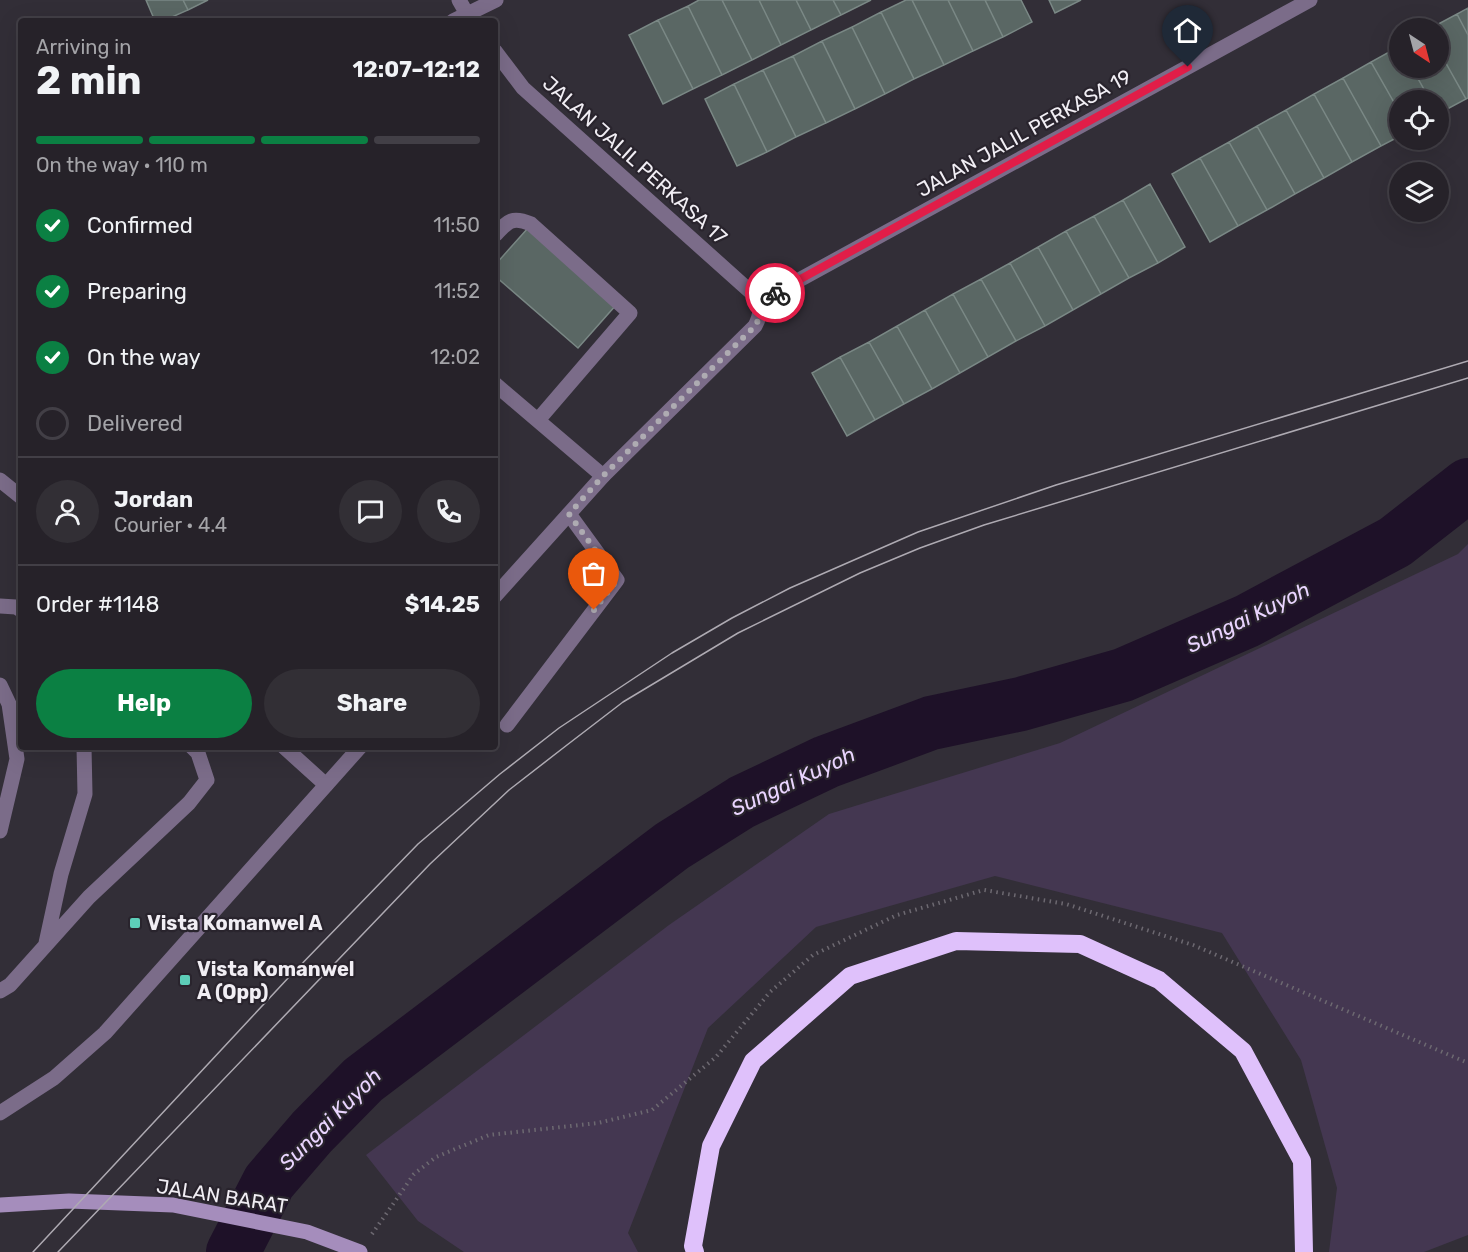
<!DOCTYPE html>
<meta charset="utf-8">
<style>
:root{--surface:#262229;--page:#322f35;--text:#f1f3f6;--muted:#a4a4a8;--line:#423f46;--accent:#0b8043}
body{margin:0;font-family:Rubik,sans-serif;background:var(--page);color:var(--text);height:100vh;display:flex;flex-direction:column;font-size:22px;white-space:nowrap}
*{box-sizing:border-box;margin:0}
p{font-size:20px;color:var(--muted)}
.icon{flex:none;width:33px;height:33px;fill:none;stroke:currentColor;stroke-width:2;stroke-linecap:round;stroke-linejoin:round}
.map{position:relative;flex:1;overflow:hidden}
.panel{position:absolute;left:18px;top:18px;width:480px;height:732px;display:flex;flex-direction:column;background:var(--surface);border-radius:6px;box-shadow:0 6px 24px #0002,0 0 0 2px var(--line)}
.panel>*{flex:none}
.needle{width:39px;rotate:144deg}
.fabs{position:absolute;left:1389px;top:18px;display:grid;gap:12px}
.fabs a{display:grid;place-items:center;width:60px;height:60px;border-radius:50%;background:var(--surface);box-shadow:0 6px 24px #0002,0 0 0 2px var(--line);font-size:30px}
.pin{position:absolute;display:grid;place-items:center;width:51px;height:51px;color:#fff;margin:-62px -26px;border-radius:50% 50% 50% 0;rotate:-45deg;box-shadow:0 0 6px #0007}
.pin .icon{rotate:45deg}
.courier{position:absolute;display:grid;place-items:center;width:60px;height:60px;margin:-30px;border:4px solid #e11d48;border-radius:50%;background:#fff;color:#222;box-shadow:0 2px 8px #0007}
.head em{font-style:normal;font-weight:700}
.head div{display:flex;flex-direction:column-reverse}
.head{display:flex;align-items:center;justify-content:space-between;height:102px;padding:0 18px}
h1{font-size:39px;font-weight:700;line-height:45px}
.bar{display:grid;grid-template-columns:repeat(4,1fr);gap:9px 6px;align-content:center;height:72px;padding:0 18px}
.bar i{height:8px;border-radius:4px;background:var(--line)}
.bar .active{background:var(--accent)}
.bar p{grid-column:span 4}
.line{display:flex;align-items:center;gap:15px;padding:0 18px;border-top:2px solid var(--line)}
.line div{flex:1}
.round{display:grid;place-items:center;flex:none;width:63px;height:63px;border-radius:32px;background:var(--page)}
ol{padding:0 18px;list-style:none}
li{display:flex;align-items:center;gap:18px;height:66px}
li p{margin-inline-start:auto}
li .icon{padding:6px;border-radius:50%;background:var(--accent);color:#fff;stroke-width:4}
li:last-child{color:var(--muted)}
li i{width:33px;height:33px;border:3px solid var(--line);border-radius:50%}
.button{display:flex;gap:12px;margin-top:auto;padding:12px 18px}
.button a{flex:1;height:69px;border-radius:36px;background:var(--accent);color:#fff;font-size:24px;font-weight:700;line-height:69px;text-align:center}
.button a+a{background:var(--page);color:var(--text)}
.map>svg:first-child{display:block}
.green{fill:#443751}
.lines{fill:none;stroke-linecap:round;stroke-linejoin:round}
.river{stroke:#1e1128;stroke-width:54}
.building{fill:#5a6764;stroke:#7a8885;stroke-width:1.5}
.path{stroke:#6d6971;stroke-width:4;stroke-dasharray:1.5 4.5;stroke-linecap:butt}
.lane{stroke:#7b6c89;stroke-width:15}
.street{stroke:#7b6c89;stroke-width:15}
.secondary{stroke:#a58dbc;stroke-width:15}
.highway{stroke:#dfc1fb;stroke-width:18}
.tram{stroke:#aeaab2;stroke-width:1.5}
.done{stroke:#aeabb2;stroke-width:6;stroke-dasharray:0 10.8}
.route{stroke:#e11d48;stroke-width:8}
.poi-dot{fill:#5dceb9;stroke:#29242d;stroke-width:2}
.labels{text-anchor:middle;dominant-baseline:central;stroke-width:4.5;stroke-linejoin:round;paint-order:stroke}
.street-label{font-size:20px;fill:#f1eef4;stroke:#29242d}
.poi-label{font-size:20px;font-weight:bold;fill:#f1eef4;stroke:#29242d;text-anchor:start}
.water-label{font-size:21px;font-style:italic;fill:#ead5ff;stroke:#29242d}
</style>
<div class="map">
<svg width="1468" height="1252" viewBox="0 0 1468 1252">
<rect width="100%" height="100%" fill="#322e37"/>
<!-- green -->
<path class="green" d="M1468,544V1235L1424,1252H1329L1337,1188L1301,1060L1222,933L995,876L816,927L708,1028L628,1233L638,1252H464L418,1221L366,1155L669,925L829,814L1060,743L1458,554Z"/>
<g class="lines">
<!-- river -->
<path class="river" d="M233,1252L269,1182L312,1132L363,1080L672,846L742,802L826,762L931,723L1021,704L1123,675L1247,621L1395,542L1468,485"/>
</g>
<!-- building -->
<path class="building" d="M146,0H183L188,10L163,21H155Z
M183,0H208L188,10Z
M699,0H722L752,60L722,75L688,6Z
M722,0H759L781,45L752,60Z
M759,0H796L811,30L781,45Z
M796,0H833L841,15L811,30Z
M833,0H871L841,15Z
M906,0H912L944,65L914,79L881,12Z
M912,0H948L973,51L944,65Z
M948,0H985L1003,37L973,51Z
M985,0H1021L1032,22L1003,37Z
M1049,0H1081L1055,13Z
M688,6L722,75L693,89L658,20Z
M1468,8V35L1457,14Z
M881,12L914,79L885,94L852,27Z
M1457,14L1468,35V98L1466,99L1438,49V28H1431Z
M658,20L693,89L663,104L629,35Z
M852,27L885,94L855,109L822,41Z
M822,41L855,109L826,123L793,56Z
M1400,46V68H1412L1430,100H1400V113L1371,62Z
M1438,49L1466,99L1438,114V100H1430L1412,68H1438Z
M793,56L826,123L796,137L763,70Z
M1371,62L1400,113V136L1381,146L1343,78Z
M763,70L796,137L767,152L734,84Z
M1343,78L1381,146L1352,162L1314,94Z
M734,84L767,152L737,166L705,99Z
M1314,94L1352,162L1324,178L1286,110Z
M1286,110L1324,178L1295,194L1257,126Z
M1257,126L1295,194L1267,210L1229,142Z
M1229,142L1267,210L1238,226L1200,158Z
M1200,158L1238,226L1210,242L1172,174Z
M1150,184L1185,247L1158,263L1123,200Z
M1123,200L1158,263L1129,278L1094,216Z
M1094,216L1129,278L1101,294L1066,231Z
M528,228L616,305L578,348L495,276V265Z
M1066,231L1101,294L1073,310L1038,247Z
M1038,247L1073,310L1045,326L1010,263Z
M1010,263L1045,326L1016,341L981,279Z
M981,279L1016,341L988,357L953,294Z
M953,294L988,357L960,373L925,310Z
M925,310L960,373L932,389L897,326Z
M897,326L932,389L904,404L869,342Z
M869,342L904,404L875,420L840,357Z
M840,357L875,420L847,436L812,373Z"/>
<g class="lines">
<!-- path -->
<path class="path" d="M372,1234L414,1174L436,1157L489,1135L598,1123L652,1110L716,1057L770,992L813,955L897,915L984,890L1066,904L1193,945L1468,1063"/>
<!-- lane -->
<path class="lane" d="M495,235C508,221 512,216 531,224L630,313L538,420
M495,384L603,476
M0,480L21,497
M0,606L16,607L21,610
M0,685L9,704L17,759L0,831
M507,725L617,580L569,514
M284,747L326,785
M46,943L61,874L85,794L84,747
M0,991L10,985L89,897L189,803L207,780L198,753L192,747"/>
<!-- street -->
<path class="street" d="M459,0L471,21
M453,21L496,0
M495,51L523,88L753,294C761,306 762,313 755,326L603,476L495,596
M759,302L1310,0
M0,1113L54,1078L105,1033L360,747"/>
<!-- secondary -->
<path class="secondary" d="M0,1205L69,1201L173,1205L307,1232L360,1252"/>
<!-- highway -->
<path class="highway" d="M695,1252L693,1246L711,1146L753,1061L850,976L956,941L1080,944L1159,980L1243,1051L1302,1161L1304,1252"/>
<!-- tram -->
<path class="tram" d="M33,1252L290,976L418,844L500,774L559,728L672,653L732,618L790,588L918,532L1056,485L1468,361
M58,1252L430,864L509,790L567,745L623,702L738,633L860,573L920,548L984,525L1468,378"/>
</g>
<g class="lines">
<!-- done -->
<path class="done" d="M594,610L617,580L569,514L603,476L755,326L760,317L759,302L775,293"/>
<!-- route -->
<path class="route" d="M775,293L1188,67"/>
</g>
<!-- markers -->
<g class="poi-dot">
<rect x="129" y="917" width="12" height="12" rx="3"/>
<rect x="179" y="974" width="12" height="12" rx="3"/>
</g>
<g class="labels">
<!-- street labels -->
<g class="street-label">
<text transform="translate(1024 133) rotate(-29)">JALAN JALIL PERKASA 19</text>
<text transform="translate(635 160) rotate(42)">JALAN JALIL PERKASA 17</text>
<text transform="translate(222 1196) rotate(9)">JALAN BARAT</text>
</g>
<!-- poi labels -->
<g class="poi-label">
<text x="147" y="923">Vista Komanwel A</text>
<text x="197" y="969">Vista Komanwel<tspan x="197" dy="23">A (Opp)</tspan></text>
</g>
<!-- water labels -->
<g class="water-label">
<text transform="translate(1248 617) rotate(-26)">Sungai Kuyoh</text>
<text transform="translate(793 781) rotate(-25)">Sungai Kuyoh</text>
<text transform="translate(330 1119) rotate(-45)">Sungai Kuyoh</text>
</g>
</g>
</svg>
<div class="fabs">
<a><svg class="needle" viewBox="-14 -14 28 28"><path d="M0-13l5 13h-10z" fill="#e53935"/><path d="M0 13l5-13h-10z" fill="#a4a4a8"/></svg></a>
<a><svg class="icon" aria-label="locate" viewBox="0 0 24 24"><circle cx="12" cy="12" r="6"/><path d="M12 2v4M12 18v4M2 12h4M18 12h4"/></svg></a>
<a><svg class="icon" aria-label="layers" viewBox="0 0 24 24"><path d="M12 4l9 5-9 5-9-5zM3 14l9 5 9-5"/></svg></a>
</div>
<div class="pin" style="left:594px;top:610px;background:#ea580c"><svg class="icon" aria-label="bag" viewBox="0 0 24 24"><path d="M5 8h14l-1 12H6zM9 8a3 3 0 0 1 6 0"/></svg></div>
<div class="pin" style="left:1188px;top:67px;background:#1f2937"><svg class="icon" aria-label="home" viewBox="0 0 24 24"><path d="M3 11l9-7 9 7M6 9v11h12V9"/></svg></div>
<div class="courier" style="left:775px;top:293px"><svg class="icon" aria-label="bike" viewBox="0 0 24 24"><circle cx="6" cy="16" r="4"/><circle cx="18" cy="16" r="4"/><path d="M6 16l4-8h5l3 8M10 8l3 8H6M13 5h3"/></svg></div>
<section class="panel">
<div class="head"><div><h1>2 min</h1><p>Arriving in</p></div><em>12:07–12:12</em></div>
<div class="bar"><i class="active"></i><i class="active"></i><i class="active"></i><i></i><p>On the way · 110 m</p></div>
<ol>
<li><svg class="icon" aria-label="check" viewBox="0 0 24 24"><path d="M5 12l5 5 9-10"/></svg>Confirmed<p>11:50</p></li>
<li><svg class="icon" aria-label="check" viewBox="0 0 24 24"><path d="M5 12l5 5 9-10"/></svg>Preparing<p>11:52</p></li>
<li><svg class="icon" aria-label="check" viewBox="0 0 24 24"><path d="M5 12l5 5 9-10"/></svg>On the way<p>12:02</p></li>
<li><i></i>Delivered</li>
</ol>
<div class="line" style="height:108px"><a class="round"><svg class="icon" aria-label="person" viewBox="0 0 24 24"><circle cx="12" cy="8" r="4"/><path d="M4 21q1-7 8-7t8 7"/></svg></a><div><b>Jordan</b><p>Courier · 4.4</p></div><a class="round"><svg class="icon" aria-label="chat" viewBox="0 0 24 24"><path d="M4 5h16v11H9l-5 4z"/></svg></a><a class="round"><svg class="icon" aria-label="phone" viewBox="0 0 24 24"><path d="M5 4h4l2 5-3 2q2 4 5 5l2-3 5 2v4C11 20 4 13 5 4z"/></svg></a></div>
<div class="line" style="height:78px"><div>Order #1148</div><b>$14.25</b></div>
<div class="button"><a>Help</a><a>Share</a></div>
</section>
</div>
